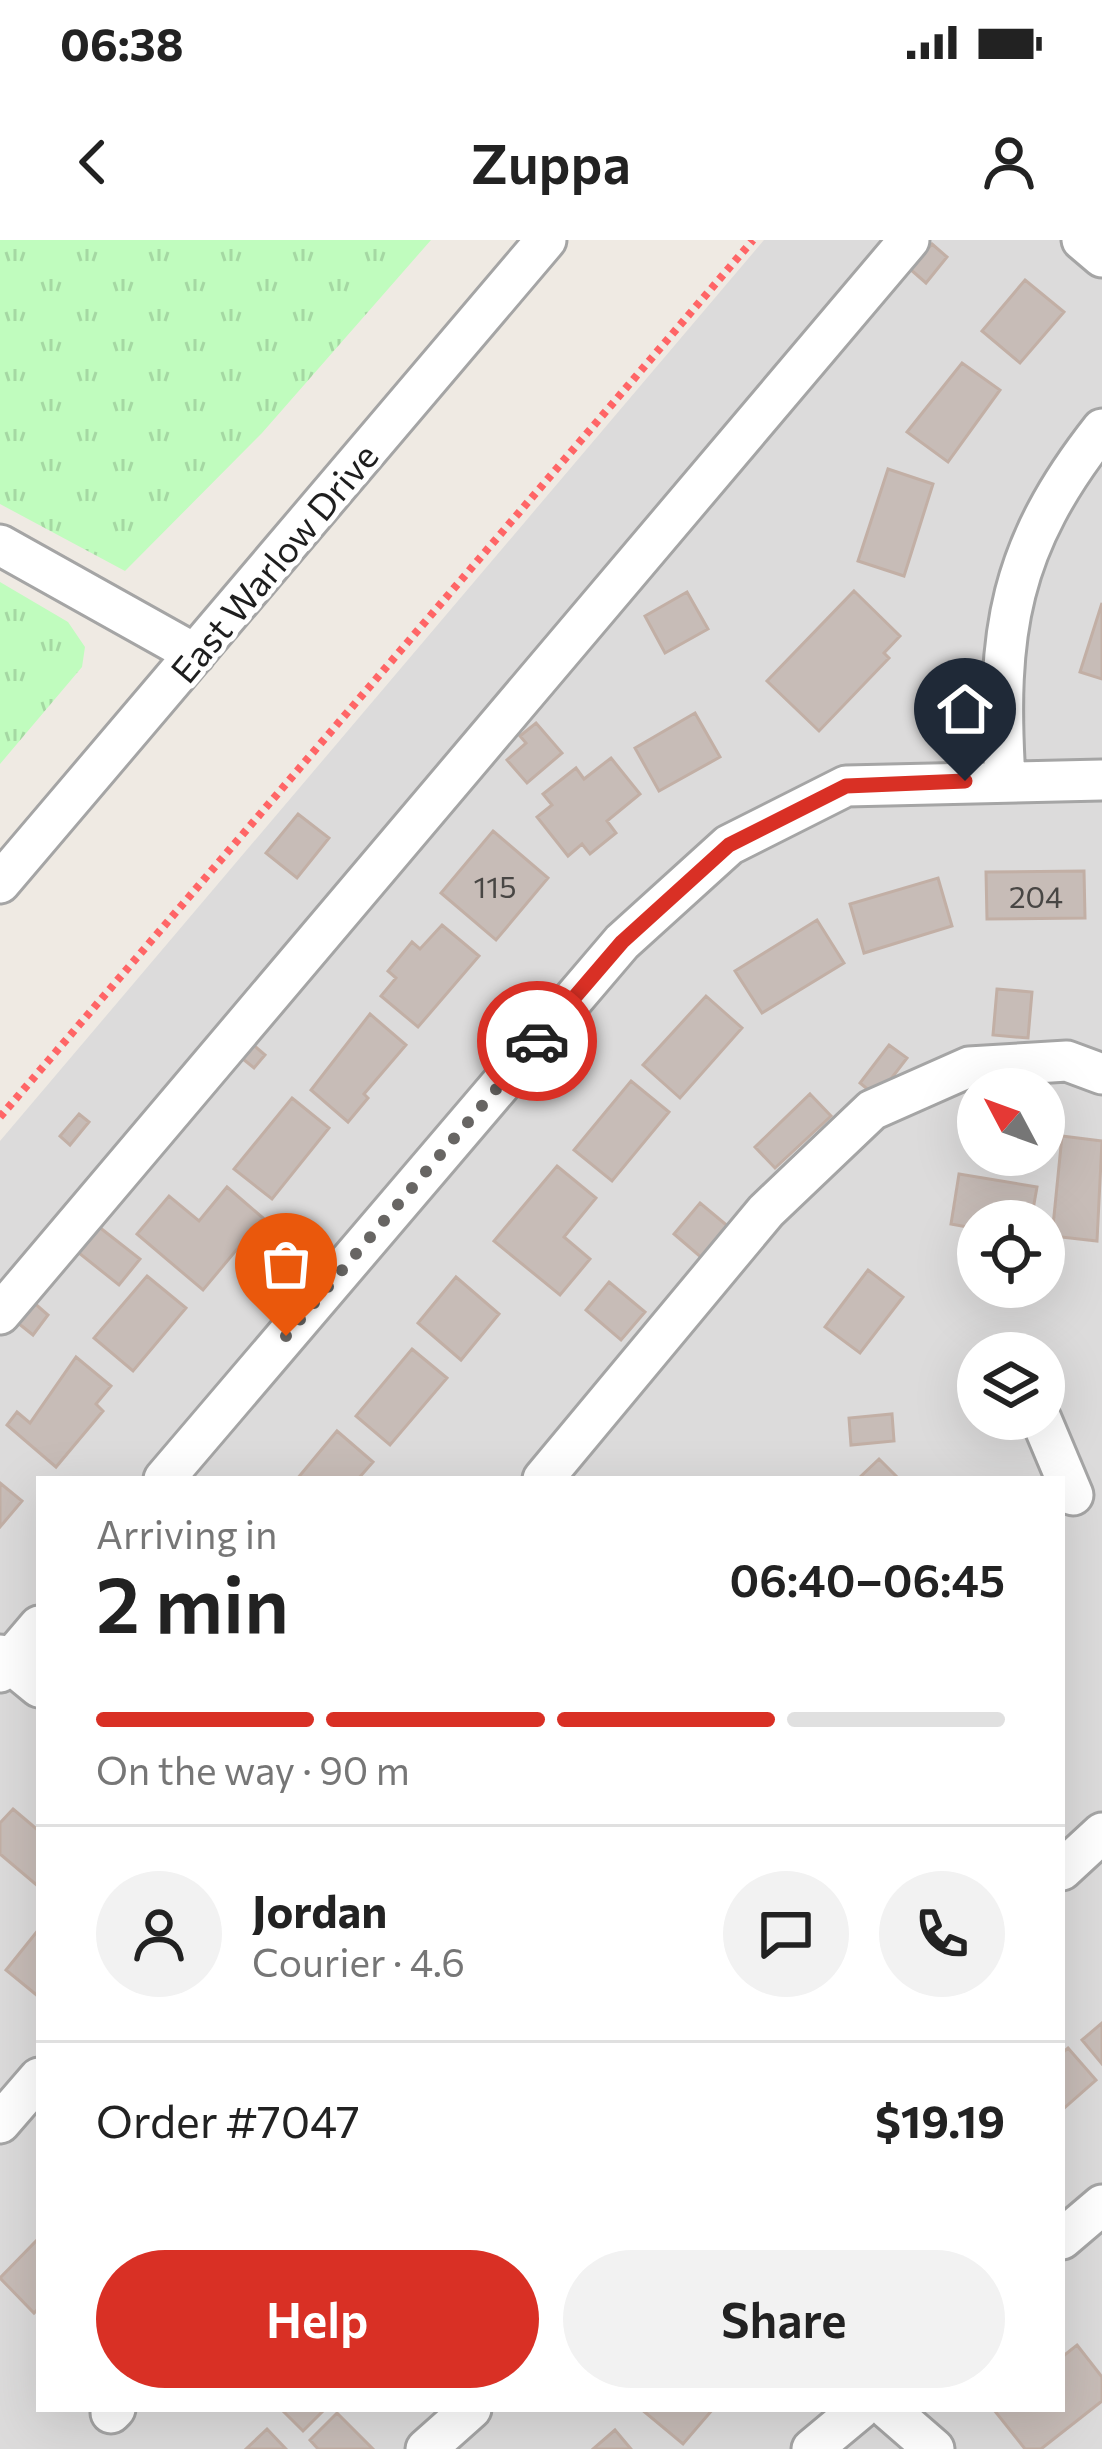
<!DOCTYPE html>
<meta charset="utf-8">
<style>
:root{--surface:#fff;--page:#f2f2f2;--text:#222;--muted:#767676;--line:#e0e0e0;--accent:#d93025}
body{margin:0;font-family:Commissioner,sans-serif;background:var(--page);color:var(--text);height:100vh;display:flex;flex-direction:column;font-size:45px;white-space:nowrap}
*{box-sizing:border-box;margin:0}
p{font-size:39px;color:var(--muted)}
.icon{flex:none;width:66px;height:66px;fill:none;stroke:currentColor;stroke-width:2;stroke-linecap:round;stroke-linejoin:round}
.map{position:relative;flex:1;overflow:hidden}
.side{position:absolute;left:36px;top:1236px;width:1029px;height:936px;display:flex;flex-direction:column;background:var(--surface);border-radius:0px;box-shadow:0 12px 48px #0002}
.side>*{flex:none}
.needle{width:78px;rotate:311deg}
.buttons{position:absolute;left:957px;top:828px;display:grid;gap:24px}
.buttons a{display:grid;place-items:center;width:108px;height:108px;border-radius:50%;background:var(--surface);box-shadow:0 12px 48px #0002;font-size:60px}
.pin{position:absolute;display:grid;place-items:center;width:102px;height:102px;color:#fff;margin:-123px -51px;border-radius:50% 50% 50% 0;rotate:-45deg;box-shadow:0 0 12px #0007}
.pin .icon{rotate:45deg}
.courier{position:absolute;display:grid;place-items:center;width:120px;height:120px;margin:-60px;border:9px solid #d93025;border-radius:50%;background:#fff;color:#222;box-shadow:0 3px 15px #0007}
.overview em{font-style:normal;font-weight:600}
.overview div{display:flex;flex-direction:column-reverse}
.overview{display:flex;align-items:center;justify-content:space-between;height:204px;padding:0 60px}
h1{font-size:78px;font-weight:600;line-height:90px}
.bar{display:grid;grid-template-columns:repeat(4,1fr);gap:18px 12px;align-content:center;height:144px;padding:0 60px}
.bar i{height:15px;border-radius:9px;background:var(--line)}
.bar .active{background:var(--accent)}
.bar p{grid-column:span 4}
.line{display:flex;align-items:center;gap:30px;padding:0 60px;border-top:3px solid var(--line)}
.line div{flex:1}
.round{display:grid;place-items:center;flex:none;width:126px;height:126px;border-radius:63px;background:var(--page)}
.cta{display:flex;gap:24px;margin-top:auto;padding:24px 60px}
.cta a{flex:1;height:138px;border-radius:72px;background:var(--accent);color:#fff;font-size:48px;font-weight:600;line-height:138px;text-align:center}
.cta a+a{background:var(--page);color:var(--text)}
.status{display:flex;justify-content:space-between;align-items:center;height:84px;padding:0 60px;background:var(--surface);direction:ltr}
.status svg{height:33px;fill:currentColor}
header{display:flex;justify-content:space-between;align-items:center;height:156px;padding:0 60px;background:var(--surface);font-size:54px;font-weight:600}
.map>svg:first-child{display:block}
.residential{fill:#dcdbdb;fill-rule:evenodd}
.park{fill:url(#park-tufts)}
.building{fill:#c7bcb7;stroke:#c2afa5;stroke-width:3}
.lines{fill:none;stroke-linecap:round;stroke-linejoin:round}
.minor-casing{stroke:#a5a5a5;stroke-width:45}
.path{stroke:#ff6566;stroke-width:8;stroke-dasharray:6 6;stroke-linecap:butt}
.minor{stroke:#fff;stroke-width:39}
.done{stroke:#676563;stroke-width:12;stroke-dasharray:0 21.6}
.route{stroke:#d93025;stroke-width:15}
.labels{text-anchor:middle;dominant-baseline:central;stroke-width:10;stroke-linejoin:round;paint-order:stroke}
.number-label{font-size:30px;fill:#484644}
.street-label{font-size:36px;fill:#1e1e1e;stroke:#fff}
</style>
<div class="status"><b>06:38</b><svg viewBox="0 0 49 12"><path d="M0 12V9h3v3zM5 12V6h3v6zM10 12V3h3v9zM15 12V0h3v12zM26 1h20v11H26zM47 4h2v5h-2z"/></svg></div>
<header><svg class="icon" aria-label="back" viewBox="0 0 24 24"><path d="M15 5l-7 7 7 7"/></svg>Zuppa<svg class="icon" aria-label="person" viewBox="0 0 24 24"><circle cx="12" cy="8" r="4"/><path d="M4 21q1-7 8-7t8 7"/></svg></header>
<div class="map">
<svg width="1102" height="2209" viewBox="0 0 1102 2209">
<defs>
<pattern id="park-tufts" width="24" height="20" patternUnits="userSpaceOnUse" patternTransform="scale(3)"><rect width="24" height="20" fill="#c0fcbe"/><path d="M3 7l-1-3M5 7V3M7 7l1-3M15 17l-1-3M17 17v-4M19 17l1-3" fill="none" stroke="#a5d8a3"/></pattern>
</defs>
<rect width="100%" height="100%" fill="#efeae3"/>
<!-- residential -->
<path class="residential" d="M764,0H1066L1102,30V2209H0V901ZM978,849H1044V915H978ZM978,981H1044V1047H978ZM978,1113H1044V1179H978ZM39,1239H1062V2169H39Z"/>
<!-- park -->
<path class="park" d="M0,0H431L262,193L125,331L0,264Z
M0,342L68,382L85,407L82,427L0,524Z"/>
<!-- building -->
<path class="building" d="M932,4L947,17L926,43L910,29Z
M1025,40L1064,72L1020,123L982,91Z
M962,123L1000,150L948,222L907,192Z
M888,229L933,244L904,336L858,321Z
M854,351L900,396L884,413L889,418L819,491L767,441Z
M687,352L708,389L665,413L645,376Z
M1102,363V439L1080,432Z
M695,473L720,517L659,551L635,508Z
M536,483L562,513L527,543L507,520L526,503L520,496Z
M611,518L640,554L607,581L616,593L590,614L582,604L568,616L537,577L552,565L543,554L576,528L584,539Z
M298,574L329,598L297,638L266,613Z
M493,591L548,638L496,700L441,653Z
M1084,631L1085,678L987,679L986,632Z
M938,638L952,686L864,713L850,664Z
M817,680L844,723L762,773L735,731Z
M442,685L479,716L418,787L381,756L396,738L388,731L412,702L420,709Z
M997,749L1032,752L1028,798L993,795Z
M706,756L742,788L680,858L643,825Z
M370,774L406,805L364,854L368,858L348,882L311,850Z
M250,802L265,815L254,828L238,815Z
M889,805L907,818L877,857L860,843Z
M631,841L669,872L612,941L574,910Z
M810,854L831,876L775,928L755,907Z
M292,858L329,888L272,959L234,929Z
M79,874L89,882L70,905L60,896Z
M1062,896L1102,901L1097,1001L1052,996Z
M557,926L596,958L564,997L590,1019L560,1055L494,1001Z
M959,934L1037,947L1031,981H978V989L951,984Z
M227,947L263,978L203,1050L137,994L169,956L199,981Z
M700,963L730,988L703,1019L674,994Z
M94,983L140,1019L119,1045L74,1009Z
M868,1030L903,1057L860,1113L825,1087Z
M147,1036L186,1068L133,1131L94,1098Z
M456,1037L499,1074L461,1120L418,1083Z
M609,1042L645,1072L621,1100L586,1070Z
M25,1055L48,1075L33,1095L8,1075Z
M412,1109L447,1138L390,1205L356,1176Z
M76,1117L111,1146L96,1164L103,1171L56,1227L7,1185L17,1172L30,1183Z
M892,1174L894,1201L851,1205L849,1178Z
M337,1191L373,1222L358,1239H297Z
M879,1219L899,1239H858Z
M0,1243L22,1261L0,1287Z
M13,1569L39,1591V1647L0,1614V1583Z
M39,1689V1757L6,1730Z
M1102,1783V1824L1082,1800Z
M1068,1808L1096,1840L1062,1870V1813Z
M39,1998V2068L34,2073L0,2038Z
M1077,2105L1102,2137V2161L1041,2209H1025L994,2170L1062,2169V2117Z
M281,2169H325L303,2191Z
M641,2169H713L683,2204Z
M337,2173L373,2209H318L310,2200Z
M267,2189L286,2209H246Z
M615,2190L631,2209H593Z"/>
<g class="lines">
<defs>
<path id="minor" d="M1082,0L1102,17
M0,305L195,414
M1005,539C996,392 1009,307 1102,189
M0,643L546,0
M0,1074L909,0
M1041,1179L1073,1255
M164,1239L622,702L729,605L846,546L1102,540
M543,1239L766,971L872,870L969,827L1067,821L1102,834
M0,1415L39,1447
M0,1432L39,1386
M1062,1630L1102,1593
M0,1883L39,1838
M1062,1999L1102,1965
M888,2169L934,2209
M111,2173L115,2169
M426,2209L471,2169
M812,2209L860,2169"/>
</defs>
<!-- minor casing -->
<use href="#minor" class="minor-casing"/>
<!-- path -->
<path class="path" d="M0,877L753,0"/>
<!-- minor -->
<use href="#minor" class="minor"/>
</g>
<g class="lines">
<!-- done -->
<path class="done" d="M286,1096L537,801"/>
<!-- route -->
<path class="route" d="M537,801L622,702L729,605L846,546L965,541"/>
</g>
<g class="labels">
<!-- number labels -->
<g class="number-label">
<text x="495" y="645">115</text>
<text x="1036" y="655">204</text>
</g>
<!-- street labels -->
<g class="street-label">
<text transform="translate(273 322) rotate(-50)">East Warlow Drive</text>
</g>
</g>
</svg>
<div class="buttons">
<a><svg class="needle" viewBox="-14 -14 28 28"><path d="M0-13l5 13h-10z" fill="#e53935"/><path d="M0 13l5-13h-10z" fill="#767676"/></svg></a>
<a><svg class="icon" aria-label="locate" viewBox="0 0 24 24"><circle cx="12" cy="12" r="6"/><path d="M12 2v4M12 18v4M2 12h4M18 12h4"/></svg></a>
<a><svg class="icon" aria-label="layers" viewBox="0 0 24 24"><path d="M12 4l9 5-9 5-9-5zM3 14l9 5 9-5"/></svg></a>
</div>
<div class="pin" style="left:286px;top:1096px;background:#ea580c"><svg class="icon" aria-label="bag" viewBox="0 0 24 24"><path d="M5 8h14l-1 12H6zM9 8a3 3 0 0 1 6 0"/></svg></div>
<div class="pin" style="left:965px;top:541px;background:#1f2937"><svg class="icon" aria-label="home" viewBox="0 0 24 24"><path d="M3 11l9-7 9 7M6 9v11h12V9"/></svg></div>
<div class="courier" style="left:537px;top:801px"><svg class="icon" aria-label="car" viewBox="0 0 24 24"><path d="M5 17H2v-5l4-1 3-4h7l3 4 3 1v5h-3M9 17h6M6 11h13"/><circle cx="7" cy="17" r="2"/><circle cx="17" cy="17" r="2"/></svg></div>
<section class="side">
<div class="overview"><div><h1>2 min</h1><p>Arriving in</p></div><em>06:40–06:45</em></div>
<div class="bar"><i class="active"></i><i class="active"></i><i class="active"></i><i></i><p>On the way · 90 m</p></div>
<div class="line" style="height:216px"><a class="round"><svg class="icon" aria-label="person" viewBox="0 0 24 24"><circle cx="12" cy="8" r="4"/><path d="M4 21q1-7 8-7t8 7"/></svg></a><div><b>Jordan</b><p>Courier · 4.6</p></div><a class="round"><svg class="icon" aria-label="chat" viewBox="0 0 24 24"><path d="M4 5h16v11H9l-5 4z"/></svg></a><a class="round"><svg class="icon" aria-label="phone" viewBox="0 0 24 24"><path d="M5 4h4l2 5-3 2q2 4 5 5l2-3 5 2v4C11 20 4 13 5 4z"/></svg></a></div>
<div class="line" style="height:156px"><div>Order #7047</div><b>$19.19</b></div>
<div class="cta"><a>Help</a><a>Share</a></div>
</section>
</div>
